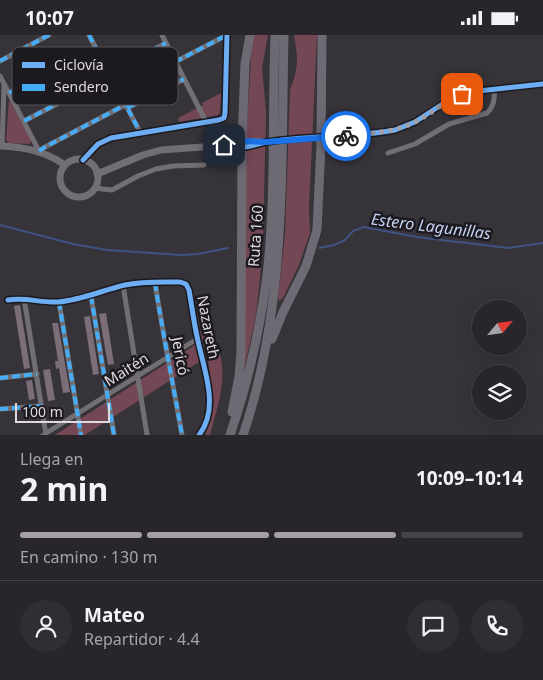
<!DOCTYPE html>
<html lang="es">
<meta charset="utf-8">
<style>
:root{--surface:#28262b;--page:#302e33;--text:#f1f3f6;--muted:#a5a5a9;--line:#444347;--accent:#a39fa5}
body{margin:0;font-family:"Noto Sans",sans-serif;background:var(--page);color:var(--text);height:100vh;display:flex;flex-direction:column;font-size:19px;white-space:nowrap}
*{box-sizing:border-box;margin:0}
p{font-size:16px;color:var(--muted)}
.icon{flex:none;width:28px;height:28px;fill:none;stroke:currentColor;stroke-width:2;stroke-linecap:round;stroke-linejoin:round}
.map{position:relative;height:400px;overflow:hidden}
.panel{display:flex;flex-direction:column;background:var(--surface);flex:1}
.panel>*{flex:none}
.needle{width:32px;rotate:61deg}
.controls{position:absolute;left:472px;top:265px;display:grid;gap:10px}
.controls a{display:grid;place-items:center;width:55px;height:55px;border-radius:50%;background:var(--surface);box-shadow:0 5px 20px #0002,0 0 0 1px var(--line);font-size:25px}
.scale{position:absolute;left:15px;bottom:12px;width:95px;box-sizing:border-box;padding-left:5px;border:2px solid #ddd9df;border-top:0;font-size:14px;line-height:18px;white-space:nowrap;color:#ddd9df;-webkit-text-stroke:4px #1d1a1f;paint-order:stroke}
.pin{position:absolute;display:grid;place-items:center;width:42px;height:42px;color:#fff;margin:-21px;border-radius:10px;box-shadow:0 2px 8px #0006}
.courier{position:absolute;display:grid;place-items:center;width:50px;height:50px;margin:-25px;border:4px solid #1a73e8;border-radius:50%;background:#fff;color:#222;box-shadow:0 1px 6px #0007}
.overview em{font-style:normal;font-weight:700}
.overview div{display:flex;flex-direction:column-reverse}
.overview{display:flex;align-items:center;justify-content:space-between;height:85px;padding:0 20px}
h1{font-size:32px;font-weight:700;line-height:38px}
.bar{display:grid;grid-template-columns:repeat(4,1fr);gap:8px 5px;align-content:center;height:60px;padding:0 20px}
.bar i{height:6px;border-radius:4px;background:var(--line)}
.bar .on{background:var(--accent)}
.bar p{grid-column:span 4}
.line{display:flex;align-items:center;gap:12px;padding:0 20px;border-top:1px solid var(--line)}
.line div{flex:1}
.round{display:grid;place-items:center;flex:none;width:52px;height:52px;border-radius:26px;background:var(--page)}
.status{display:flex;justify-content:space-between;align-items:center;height:35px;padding:0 25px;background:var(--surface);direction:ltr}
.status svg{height:14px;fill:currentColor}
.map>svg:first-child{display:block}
.green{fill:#734754}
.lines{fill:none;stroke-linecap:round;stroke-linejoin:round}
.stream{stroke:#3f5383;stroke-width:2}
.building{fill:#7b6e79}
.street{stroke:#726f74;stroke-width:5}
.secondary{stroke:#726f74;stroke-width:7}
.highway{stroke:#6d6a74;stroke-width:9}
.quiet{stroke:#46acf6;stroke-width:4;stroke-dasharray:8 4;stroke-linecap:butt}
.cycleway-casing{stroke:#1d1a1f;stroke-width:8}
.cycleway{stroke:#6dadf4;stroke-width:5}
.done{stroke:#a39fa5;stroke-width:5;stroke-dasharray:0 9}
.route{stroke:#1a73e8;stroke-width:6}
.labels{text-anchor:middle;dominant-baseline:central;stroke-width:5;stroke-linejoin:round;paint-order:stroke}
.street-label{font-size:15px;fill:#ddd9df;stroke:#1d1a1f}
.water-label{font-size:16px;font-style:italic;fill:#c4d3f3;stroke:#1d1a1f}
.key{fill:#1d1a1f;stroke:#575359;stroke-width:1}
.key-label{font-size:14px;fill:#ddd9df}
</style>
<div class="status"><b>10:07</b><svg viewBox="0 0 49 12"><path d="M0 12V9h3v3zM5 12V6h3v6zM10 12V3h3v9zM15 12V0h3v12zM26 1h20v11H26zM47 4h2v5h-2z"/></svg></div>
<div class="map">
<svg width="543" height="400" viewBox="0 0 543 400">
<rect width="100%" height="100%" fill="#363339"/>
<!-- green -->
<path class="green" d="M254,0H268L262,33L266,76L263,204L260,243L256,280L244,336V134L252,8Z
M294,0H317L309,173L310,198L299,230L283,263L279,266L278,262L285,200L290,55C299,31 298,25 294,0Z
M221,58L220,77L218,80L179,87L178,83L203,70L202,68Z
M9,65L31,105L30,109L9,108L6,105Z
M211,289L218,317L208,322L200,297Z
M195,310L199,327L85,400H55Z
M220,319C227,345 217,374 210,400H205L214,370L208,325Z"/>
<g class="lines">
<!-- stream -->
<path class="stream" d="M0,190L73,209L107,215L181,220L198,219L228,213
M319,213L334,210L345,205L353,196L364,192L417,202L508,213L543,208"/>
</g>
<!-- building -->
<path class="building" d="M20,270L30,333L24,334L14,271Z
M106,278L114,329L108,330L99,279Z
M90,281L99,339L93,340L84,282Z
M52,288H58L70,357L63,358L59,333L56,334L55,326H58Z
M50,334L55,365L48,366L43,335Z
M32,345L35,364L29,365L26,346Z"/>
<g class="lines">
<!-- street -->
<path class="street" d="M89,0L140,97
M162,0L206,87
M0,26L49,0
M175,27L227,0
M109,38L166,8
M0,41L39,116L45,112L125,70
M9,58L96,13
M127,73L184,44
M24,86L111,41
M2,111L4,51
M388,118L415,109L449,89L487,78C494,71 495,64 494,54
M83,125L98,109L111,103L219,85L224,83L225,78L227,0
M94,153L112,155L138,141L156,134L173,131L204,130
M155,248C163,299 173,349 182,400
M123,250L147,400
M91,261L114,400
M24,263L46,400
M8,265C27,262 40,268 58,267C82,265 103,255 125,250C143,246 162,247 180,247L186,249L189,255C192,272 194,289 198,306C204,335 220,373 199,400
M59,267L81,400
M0,343L37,339
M0,374L42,371
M43,400L197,304"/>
<!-- secondary -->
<path class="secondary" d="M230,110C242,116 254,109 267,107C310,100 353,103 395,95L415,87L444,68L462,59L479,56L543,49
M0,111C24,112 45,116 65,130
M60 143a19 19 0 1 1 38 0a19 19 0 1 1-38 0Z
M97,139L143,120L161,115L230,110L242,106L261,107"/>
<!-- highway -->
<path class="highway" d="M242,106L245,29L250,0
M272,304L283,277L306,231L317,195L321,110L322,0
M232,377L239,342L241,316L242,113
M230,400C248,348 260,295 267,240C276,161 272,80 275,0
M243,400C287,271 281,134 284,0"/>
<!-- quiet -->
<path class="quiet" d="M89,0L140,97
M0,26L49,0
M175,27L227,0
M109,38L166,8
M9,58L96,13
M127,73L184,44
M24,86L111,41
M39,116L45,112L125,70
M155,248C163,299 173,349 182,400
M91,261L114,400
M59,267L81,400
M0,343L37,339
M0,374L42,371"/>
<defs>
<path id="cycleway" d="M230,110C242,116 254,109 267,107C310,100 353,103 395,95L415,87L444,68L462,59L479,56L543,49
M83,125L98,109L111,103L219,85L224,83L225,78L227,0
M8,265C27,262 40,268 58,267C82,265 103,255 125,250C143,246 162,247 180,247L186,249L189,255C192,272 194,289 198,306C204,335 220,373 199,400"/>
</defs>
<!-- cycleway casing -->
<use href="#cycleway" class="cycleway-casing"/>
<!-- cycleway -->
<use href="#cycleway" class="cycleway"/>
</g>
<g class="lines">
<!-- done -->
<path class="done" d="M346,101C369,98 393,98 415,87C432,79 444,66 462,59"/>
<!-- route -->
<path class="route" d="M224,110L242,106L266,107L346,101"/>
</g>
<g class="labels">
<!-- street labels -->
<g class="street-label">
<text transform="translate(255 201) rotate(-86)">Ruta 160</text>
<text transform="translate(209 292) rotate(79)">Nazareth</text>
<text transform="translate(181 321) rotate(79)">Jericó</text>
<text transform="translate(126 334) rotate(-32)">Maitén</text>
</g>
<!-- water labels -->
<g class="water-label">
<text transform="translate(431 191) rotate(7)">Estero Lagunillas</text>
</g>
</g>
<!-- legend -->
<rect x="12" y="12" width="166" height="58" rx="8" class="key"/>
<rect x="22" y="27" width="23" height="6" fill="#6dadf4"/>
<rect x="22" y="49" width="23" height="7" fill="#46acf6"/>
<g class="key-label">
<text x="54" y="35">Ciclovía</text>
<text x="54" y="57">Sendero</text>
</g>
</svg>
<div class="controls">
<a><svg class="needle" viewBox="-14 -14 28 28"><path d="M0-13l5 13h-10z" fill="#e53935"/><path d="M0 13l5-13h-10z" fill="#a5a5a9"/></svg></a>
<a><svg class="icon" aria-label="layers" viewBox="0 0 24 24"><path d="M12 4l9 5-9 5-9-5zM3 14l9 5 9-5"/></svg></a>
</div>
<div class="scale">100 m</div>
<div class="pin" style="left:462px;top:59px;background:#ea580c"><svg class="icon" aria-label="bag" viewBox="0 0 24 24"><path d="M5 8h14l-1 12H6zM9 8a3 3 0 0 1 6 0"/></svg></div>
<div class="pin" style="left:224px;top:110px;background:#1f2937"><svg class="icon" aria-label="home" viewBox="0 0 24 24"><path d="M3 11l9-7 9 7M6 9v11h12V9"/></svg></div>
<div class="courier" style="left:346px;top:101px"><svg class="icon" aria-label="bike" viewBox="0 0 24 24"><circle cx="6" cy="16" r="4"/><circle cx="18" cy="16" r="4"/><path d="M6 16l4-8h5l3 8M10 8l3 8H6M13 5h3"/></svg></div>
</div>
<section class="panel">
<div class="overview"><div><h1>2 min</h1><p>Llega en</p></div><em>10:09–10:14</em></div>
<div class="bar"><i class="on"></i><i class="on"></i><i class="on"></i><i></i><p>En camino · 130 m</p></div>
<div class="line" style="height:90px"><a class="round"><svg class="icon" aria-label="person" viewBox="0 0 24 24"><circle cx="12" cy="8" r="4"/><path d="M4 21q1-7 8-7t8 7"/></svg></a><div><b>Mateo</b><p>Repartidor · 4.4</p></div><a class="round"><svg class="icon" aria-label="chat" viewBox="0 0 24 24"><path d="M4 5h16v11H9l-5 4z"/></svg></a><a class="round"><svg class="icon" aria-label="phone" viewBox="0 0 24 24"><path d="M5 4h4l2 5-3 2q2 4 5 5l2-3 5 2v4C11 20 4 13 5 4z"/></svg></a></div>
</section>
